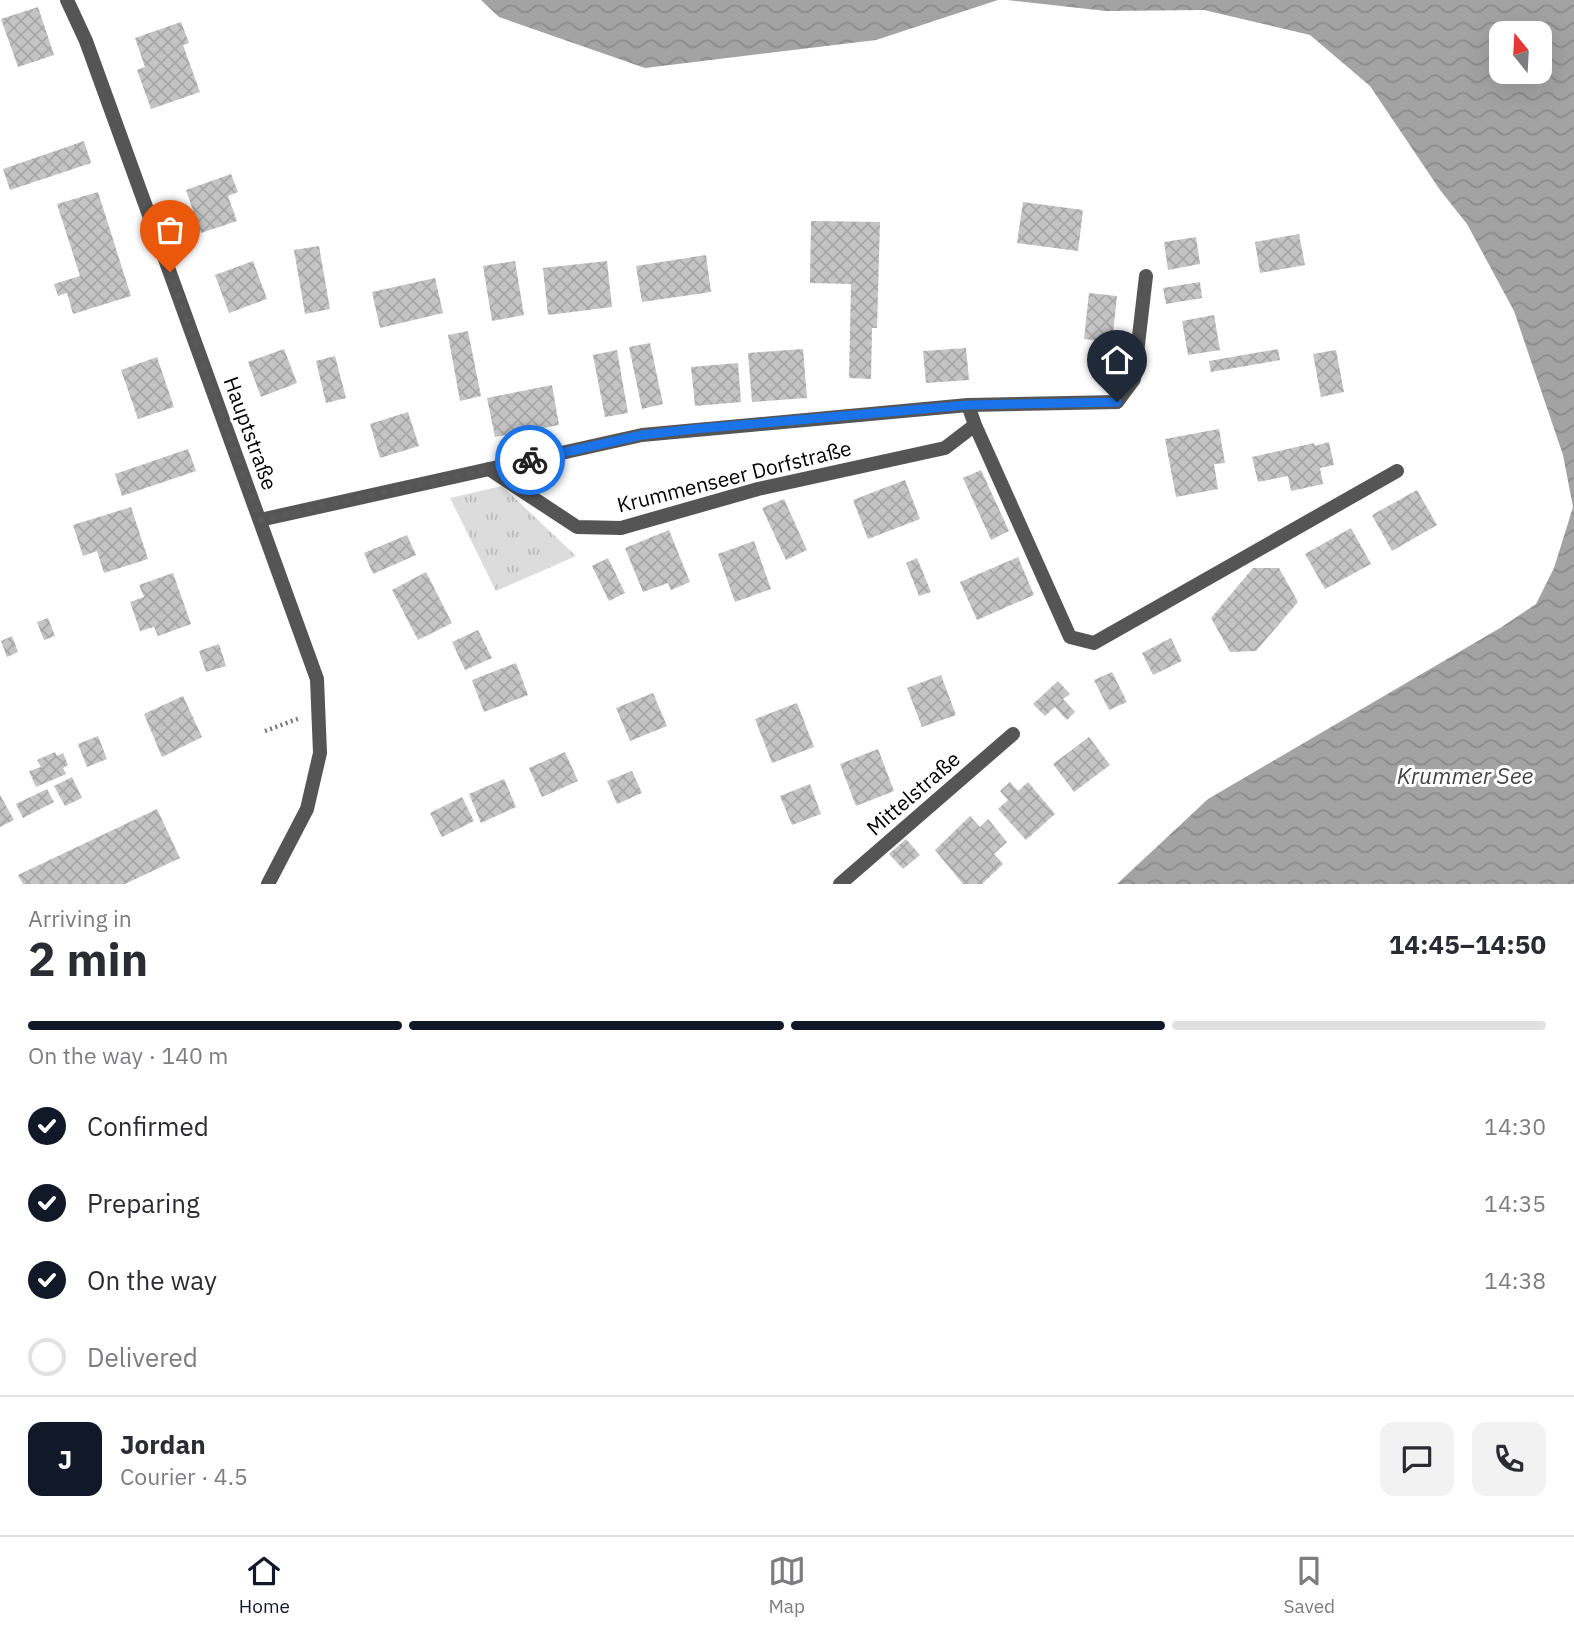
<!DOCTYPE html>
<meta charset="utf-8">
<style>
:root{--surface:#fff;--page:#f2f2f3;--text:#2b2b33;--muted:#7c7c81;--line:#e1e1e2;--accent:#111827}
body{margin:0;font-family:"IBM Plex Sans",sans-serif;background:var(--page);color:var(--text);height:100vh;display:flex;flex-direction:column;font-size:26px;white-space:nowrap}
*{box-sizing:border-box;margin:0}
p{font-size:23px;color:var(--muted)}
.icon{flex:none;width:38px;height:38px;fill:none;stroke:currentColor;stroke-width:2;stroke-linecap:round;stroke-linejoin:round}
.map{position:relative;height:884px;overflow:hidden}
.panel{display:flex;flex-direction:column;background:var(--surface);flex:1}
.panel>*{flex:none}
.needle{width:46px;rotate:342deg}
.fabs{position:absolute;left:1489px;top:21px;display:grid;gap:14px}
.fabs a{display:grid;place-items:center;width:63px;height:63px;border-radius:14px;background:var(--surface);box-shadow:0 7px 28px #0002;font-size:35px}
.pin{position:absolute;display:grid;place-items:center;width:60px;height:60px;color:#fff;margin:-72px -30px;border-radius:50% 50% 50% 0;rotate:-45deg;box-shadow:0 0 7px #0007}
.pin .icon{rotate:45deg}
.courier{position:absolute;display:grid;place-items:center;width:70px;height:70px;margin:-35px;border:5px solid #1a73e8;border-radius:50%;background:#fff;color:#222;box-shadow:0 2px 9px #0007}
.headline em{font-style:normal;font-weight:700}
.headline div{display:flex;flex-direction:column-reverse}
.headline{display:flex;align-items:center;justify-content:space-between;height:119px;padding:0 28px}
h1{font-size:46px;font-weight:700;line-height:52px}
.bar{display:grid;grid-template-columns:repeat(4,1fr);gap:10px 7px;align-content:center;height:84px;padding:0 28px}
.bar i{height:9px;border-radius:5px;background:var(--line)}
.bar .current{background:var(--accent)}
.bar p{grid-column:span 4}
.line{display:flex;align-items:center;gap:18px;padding:0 28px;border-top:2px solid var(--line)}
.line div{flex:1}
.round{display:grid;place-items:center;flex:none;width:74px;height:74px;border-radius:14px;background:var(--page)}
ol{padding:0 28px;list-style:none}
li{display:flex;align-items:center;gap:21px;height:77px}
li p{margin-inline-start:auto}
li .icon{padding:7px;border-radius:50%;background:var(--accent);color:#fff;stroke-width:4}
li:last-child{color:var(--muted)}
li i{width:38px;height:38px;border:4px solid var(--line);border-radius:50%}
.menu{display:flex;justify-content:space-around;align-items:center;height:98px;border-top:2px solid var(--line);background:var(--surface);font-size:19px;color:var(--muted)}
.menu a{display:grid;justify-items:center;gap:4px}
.menu .current{color:var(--accent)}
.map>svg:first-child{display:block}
.park{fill:url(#park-tufts)}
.water{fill:url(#water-waves);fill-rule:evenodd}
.building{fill:url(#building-cross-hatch)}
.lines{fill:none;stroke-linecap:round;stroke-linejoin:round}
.path{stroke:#777;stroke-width:4.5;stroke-dasharray:2 3.5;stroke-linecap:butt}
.lane{stroke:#555;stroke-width:14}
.street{stroke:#555;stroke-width:14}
.done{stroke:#595959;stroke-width:7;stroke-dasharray:0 12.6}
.route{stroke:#1a73e8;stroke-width:9}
.labels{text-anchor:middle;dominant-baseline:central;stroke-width:6;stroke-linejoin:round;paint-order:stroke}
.street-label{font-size:21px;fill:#000;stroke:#fff}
.water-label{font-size:23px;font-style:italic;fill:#444;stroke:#fff}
</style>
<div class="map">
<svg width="1574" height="884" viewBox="0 0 1574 884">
<defs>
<pattern id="park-tufts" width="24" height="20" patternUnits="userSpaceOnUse" patternTransform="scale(1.75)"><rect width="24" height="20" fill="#dcdcdc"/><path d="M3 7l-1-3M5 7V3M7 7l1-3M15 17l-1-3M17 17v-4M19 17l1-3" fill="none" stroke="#bbb"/></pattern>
<pattern id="water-waves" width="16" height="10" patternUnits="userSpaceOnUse" patternTransform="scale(1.75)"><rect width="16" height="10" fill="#a3a3a3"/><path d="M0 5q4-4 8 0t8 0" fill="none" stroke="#8b8b8b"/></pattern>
<pattern id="building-cross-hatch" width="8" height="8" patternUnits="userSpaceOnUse" patternTransform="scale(1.75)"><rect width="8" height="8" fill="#c4c4c4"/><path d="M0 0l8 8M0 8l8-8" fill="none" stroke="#a7a7a7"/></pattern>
</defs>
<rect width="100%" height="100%" fill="#fff"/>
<!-- park -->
<path class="park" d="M502,486L576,556L496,591L450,498Z"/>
<!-- water -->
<path class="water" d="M481,0H998L876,40L645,68L499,17Z
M1007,0H1574V884H1117L1208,799L1500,628L1536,604L1554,568L1573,507L1563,455L1514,311L1467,224L1440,190L1370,86L1310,35L1204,10L1106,11ZM1540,33V72H1502V33Z"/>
<!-- building -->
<path class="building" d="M38,7L54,55L18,67L1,19Z
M181,22L189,43L183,45L200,92L151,109L137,70L145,67L135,38Z
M84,141L91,163L10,190L3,169Z
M231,174L238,192L228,196L237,221L201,233L186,190Z
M98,192L131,296L73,314L67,293L58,296L54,284L80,276L57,204Z
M1023,202L1083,210L1078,251L1017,243Z
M811,221L880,222L877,328H872L871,379L849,378L851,284L810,283Z
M1299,234L1305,265L1260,273L1255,242Z
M1196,237L1200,264L1168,270L1164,242Z
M319,246L330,309L305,314L294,250Z
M706,255L711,292L642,302L636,266Z
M253,261L267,299L229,313L215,275Z
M515,261L524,315L492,321L483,266Z
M607,261L612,307L548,315L543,268Z
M435,278L443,313L380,328L372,292Z
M1200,282L1202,298L1166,304L1163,288Z
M1089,293L1117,296L1112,343L1084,339Z
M1214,315L1220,350L1188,355L1182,321Z
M468,331L481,396L460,401L448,335Z
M650,343L663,404L642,409L629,347Z
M966,348L969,380L926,383L923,351Z
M284,349L297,383L261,397L248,362Z
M803,349L807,398L752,402L748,353Z
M1278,349L1280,360L1211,372L1209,361Z
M617,350L628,413L605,417L593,355Z
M1336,350L1344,392L1321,397L1313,354Z
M335,356L346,398L326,403L316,361Z
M157,357L174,407L138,419L121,370Z
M738,363L741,402L695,406L691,367Z
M552,385L559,425L495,437L487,398Z
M408,412L419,446L380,458L370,424Z
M1219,429L1225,463L1214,464L1218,489L1176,497L1165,439Z
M1329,442L1334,465L1320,468L1323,484L1291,491L1288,476L1258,482L1252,457L1314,443L1315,446Z
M188,449L196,471L122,496L115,474Z
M981,470L1009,531L991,540L963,478Z
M905,480L920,519L868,539L853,500Z
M1417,490L1437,525L1392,551L1372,515Z
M784,499L807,550L786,560L762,508Z
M131,507L148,559L104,573L97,551L83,556L73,525Z
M1351,528L1371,564L1325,589L1305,554Z
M669,530L690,582L671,590L668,583L643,592L625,548Z
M407,535L416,555L373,574L364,553Z
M754,541L771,589L735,602L718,554Z
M1018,557L1034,595L977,620L960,582Z
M608,558L625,593L609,601L592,566Z
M917,558L931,592L919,596L906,563Z
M1253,568H1279L1298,602L1256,651L1230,652L1211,618Z
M426,572L452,623L418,640L392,590Z
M173,573L191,624L158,636L154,627L140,631L130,602L144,597L139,585Z
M48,618L55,636L44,640L37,622Z
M478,630L492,658L465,670L452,642Z
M12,636L18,652L7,657L1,641Z
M1171,638L1182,661L1153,675L1142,653Z
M219,644L226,666L206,672L199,651Z
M516,663L528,695L484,712L472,680Z
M1112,672L1127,702L1109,710L1094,680Z
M941,675L956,715L922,727L907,688Z
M1058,681L1070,694L1063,699L1075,712L1067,720L1055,707L1045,716L1033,704Z
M653,693L667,726L630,741L616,708Z
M183,696L202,737L162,757L144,714Z
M797,703L814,747L772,763L755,719Z
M98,736L107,759L87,767L78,744Z
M1089,737L1110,765L1074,792L1053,764Z
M878,749L894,791L856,806L840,764Z
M55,752L57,756L63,753L68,765L63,768L66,774L36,787L29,771L41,767L37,760Z
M565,752L578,781L542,797L529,768Z
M632,771L642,793L617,804L607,781Z
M72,777L82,798L65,806L54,786Z
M504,779L516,807L481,823L469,794Z
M1010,782L1018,791L1028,782L1055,814L1026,840L998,809L1008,800L1000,791Z
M810,784L821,814L792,825L780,796Z
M47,789L54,802L23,818L16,804Z
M0,795L14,820L0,827Z
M462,797L474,821L442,837L430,813Z
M157,809L180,858L125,884H23L18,875Z
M970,816L980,827L988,819L1007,842L994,854L1003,864L982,884H963L935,850Z
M906,839L920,855L903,869L889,854Z"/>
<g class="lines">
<!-- path -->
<path class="path" d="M265,731L300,718"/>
<!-- lane -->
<path class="lane" d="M1117,402L1134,379L1146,276
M975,425L1070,637L1094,643L1397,471
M489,469L577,527L621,528L758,489L945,448L975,425L968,405"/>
<!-- street -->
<path class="street" d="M67,0L86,41L317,679L320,753L307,809L268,884
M260,520L642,435L968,405L1117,402
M840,884L1013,734"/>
</g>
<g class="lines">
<!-- done -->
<path class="done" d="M170,272L260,520L530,460"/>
<!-- route -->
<path class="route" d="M530,460L642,435L695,429L968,405L1117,402"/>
</g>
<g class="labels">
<!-- street labels -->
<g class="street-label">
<text transform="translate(251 433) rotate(70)">Hauptstraße</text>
<text transform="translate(734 476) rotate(-14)">Krummenseer Dorfstraße</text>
<text transform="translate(913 793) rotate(-41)">Mittelstraße</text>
</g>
<!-- water labels -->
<g class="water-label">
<text x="1465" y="775">Krummer See</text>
</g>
</g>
</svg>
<div class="fabs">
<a><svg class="needle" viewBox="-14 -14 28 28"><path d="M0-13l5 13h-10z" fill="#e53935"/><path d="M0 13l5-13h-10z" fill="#7c7c81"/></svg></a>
</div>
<div class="pin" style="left:170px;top:272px;background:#ea580c"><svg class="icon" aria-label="bag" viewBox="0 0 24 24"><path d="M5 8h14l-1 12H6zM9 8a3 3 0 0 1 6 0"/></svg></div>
<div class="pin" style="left:1117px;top:402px;background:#1f2937"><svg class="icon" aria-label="home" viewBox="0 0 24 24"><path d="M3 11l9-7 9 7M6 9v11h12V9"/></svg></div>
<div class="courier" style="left:530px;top:460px"><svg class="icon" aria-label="bike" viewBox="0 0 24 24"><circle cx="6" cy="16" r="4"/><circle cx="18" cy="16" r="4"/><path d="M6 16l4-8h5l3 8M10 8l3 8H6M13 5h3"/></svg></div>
</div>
<section class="panel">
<div class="headline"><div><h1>2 min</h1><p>Arriving in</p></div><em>14:45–14:50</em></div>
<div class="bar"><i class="current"></i><i class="current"></i><i class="current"></i><i></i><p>On the way · 140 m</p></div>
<ol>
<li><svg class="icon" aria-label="check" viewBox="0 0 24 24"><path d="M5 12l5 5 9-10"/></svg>Confirmed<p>14:30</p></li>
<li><svg class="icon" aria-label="check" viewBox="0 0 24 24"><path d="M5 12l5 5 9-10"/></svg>Preparing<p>14:35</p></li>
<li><svg class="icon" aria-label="check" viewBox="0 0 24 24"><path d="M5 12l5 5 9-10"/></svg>On the way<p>14:38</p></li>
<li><i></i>Delivered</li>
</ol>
<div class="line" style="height:126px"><b class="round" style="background:var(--accent);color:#fff">J</b><div><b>Jordan</b><p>Courier · 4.5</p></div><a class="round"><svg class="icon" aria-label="chat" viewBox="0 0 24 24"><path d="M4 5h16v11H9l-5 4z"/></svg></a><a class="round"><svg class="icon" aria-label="phone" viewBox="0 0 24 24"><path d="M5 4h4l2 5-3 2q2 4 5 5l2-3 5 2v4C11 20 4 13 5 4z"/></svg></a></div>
</section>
<nav class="menu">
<a class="current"><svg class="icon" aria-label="home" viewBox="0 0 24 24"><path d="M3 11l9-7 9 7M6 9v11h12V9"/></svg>Home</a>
<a><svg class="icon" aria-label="map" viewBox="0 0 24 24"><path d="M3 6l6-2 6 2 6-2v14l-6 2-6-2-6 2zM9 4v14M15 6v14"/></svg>Map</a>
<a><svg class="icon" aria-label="saved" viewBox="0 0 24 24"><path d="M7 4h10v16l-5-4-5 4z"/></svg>Saved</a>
</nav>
